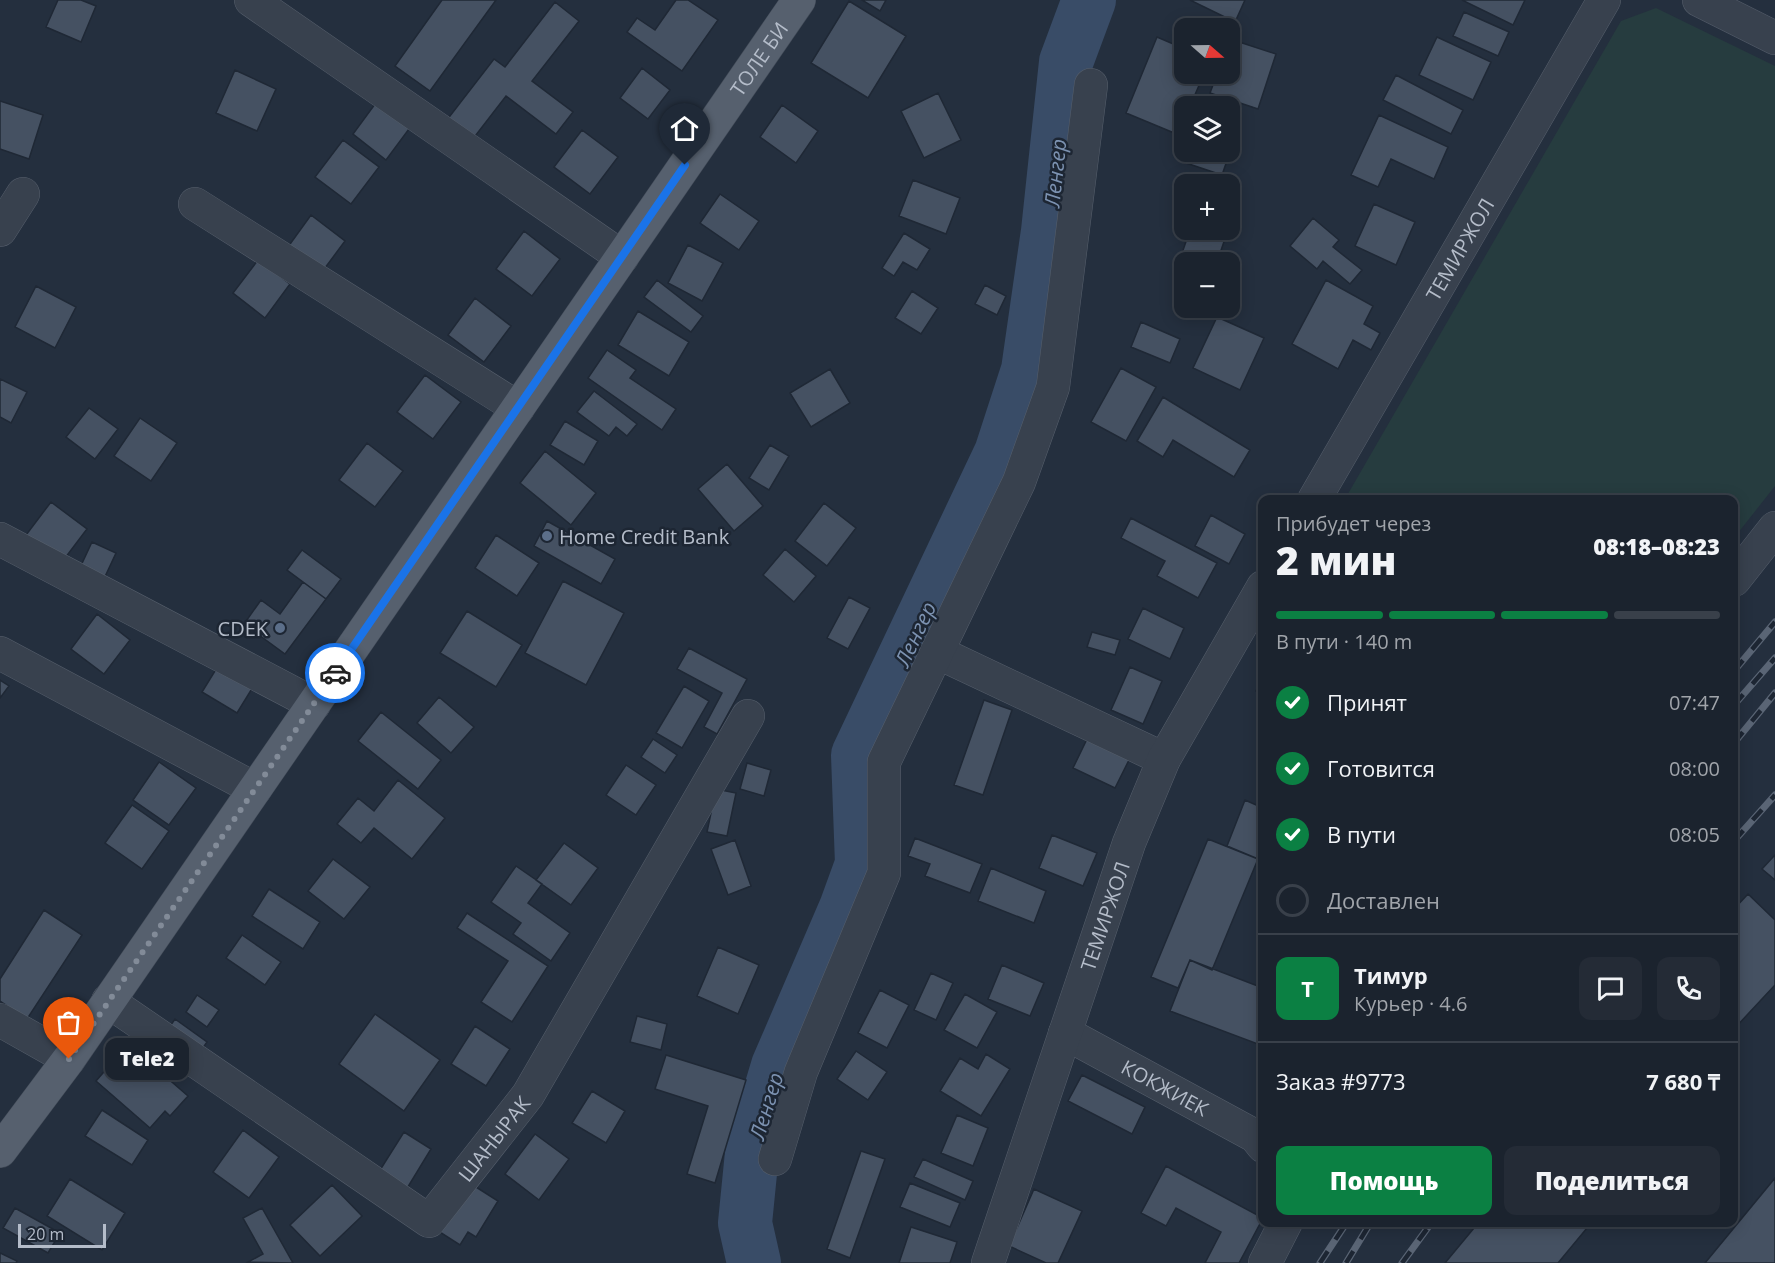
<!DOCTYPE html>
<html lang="ru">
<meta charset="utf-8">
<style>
:root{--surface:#1b232e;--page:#242b36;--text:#f1f3f6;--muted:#a0a4aa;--line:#39404a;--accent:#0b8043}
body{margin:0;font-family:"Open Sans",sans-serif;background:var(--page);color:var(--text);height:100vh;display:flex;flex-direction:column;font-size:22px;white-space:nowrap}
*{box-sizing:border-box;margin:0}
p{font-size:20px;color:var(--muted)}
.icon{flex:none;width:33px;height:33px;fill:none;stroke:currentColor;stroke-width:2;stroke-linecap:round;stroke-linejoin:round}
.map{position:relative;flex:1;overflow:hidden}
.sheet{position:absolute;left:1258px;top:495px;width:480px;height:732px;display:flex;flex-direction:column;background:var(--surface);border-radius:12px;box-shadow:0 3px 15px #0003,0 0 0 2px var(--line)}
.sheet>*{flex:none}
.needle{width:39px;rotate:110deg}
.buttons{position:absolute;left:1174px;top:18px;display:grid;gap:12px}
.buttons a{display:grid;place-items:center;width:66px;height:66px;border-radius:12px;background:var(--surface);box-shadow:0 3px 15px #0003,0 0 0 2px var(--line);font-size:30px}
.scale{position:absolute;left:18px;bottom:15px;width:88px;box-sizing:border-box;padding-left:6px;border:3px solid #b4bcc9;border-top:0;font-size:16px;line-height:21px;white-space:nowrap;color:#b4bcc9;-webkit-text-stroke:4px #1d2633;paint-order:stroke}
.pin{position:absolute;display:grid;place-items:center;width:51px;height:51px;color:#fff;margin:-62px -26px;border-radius:50% 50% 50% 0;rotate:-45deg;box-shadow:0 0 6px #0007}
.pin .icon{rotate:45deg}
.courier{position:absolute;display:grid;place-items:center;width:60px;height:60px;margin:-30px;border:4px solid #1a73e8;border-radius:50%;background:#fff;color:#222;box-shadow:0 2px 8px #0007}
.bubble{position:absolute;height:42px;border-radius:12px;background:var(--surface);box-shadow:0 3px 15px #0003,0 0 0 2px var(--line);font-size:20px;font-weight:800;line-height:42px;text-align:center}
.overview em{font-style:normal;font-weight:800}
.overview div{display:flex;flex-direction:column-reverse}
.overview{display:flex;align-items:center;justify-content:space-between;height:102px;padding:0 18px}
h1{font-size:39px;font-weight:800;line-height:45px}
.bar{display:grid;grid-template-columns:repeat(4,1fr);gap:9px 6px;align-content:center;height:72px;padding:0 18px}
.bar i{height:8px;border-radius:4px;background:var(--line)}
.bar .active{background:var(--accent)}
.bar p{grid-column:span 4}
.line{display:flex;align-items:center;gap:15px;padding:0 18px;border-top:2px solid var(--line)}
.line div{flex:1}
.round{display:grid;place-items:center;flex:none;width:63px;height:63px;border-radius:12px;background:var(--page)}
ol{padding:0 18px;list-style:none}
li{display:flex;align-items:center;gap:18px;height:66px}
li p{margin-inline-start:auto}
li .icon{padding:6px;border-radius:50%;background:var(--accent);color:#fff;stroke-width:4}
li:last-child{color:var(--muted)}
li i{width:33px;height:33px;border:3px solid var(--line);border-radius:50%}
.button{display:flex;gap:12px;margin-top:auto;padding:12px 18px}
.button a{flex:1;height:69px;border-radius:12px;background:var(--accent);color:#fff;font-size:24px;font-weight:800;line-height:69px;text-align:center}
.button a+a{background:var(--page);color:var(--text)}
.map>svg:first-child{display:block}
.green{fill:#263c3f}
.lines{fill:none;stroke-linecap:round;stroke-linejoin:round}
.river{stroke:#394c67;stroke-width:54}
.building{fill:#455162;stroke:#1f2835;stroke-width:1.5}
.minor-casing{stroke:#565f6c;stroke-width:34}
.major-casing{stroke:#414a57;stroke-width:34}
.minor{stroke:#38414e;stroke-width:33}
.major{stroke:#56606e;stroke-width:33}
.rail-casing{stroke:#5a6575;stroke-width:7}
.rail{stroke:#1d2633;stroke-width:4.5;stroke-dasharray:14;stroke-linecap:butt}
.done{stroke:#828b98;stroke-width:6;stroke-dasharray:0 10.8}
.route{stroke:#1a73e8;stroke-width:8}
.service-dot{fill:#5c6f8a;stroke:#1d2633;stroke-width:2}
.labels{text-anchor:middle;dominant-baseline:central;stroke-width:5;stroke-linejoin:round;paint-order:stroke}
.street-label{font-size:20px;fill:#b4bcc9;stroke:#1d2633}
.poi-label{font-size:20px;fill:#b4bcc9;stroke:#1d2633;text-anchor:start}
.water-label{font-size:21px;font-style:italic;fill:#7c92b1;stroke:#1d2633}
</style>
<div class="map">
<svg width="1775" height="1263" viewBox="0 0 1775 1263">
<rect width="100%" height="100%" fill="#242f3e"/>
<!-- green -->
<path class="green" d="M1656,8L1775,66V486L1734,538V500L1345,499L1621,21Z"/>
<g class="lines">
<!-- river -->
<path class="river" d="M754,1263L745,1223L752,1153L778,1066L846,908L862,864L858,755L1001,453L1028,370L1048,231L1066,62L1089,0"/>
</g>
<!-- building -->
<path class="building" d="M58,0H81L96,6L81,42L46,27Z
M442,0H496L430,91L395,66Z
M676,0H688L718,20L682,71L627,32L637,18L655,30Z
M862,0H886L880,11Z
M1190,0H1245L1235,22Z
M1462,0H1525L1513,25Z
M849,1L906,36L868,98L811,63Z
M555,2L579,21L532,81L573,112L556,134L506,96L469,144L443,125L494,59L505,67Z
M1464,12L1509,32L1498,56L1453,36Z
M1157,37L1185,49V74H1204L1190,106H1185V119L1179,135L1126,113Z
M1437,37L1491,62L1473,100L1419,75Z
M1230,39L1276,54L1258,109L1210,93L1217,74H1230Z
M642,68L670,90L648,119L620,98Z
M235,70L276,89L257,131L216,113Z
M1396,75L1463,110L1451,134L1383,100Z
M938,93L961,140L924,158L901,111Z
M378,100L412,125L386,160L353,134Z
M0,101L43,115L29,159L0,149Z
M782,105L818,131L796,163L760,137Z
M1379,115L1448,147L1434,179L1391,159L1378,187L1351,175Z
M1230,122L1238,125L1230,150Z
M582,130L618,157L590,194L554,167Z
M343,140L379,167L351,204L315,177Z
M1185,146V152H1230L1222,175L1180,161Z
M913,180L960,198L946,234L899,216Z
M720,194L759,221L739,250L700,223Z
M1374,204L1415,222L1396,265L1355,246Z
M311,215L345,241L319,276L285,251Z
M1313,218L1339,240L1333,247L1362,270L1350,284L1323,261L1317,269L1290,246Z
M1190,230H1228L1217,262H1201L1181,256Z
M524,231L560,259L532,296L496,269Z
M904,233L930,249L917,270L903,262L894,276L882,268Z
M688,245L723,263L702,301L668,283Z
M258,260L290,284L265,318L233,293Z
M657,280L703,316L691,332L644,297Z
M1326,280L1373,306L1364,324L1380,333L1371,350L1353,340L1338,369L1292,344Z
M985,285L1006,296L997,315L975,304Z
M36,286L76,307L55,348L15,327Z
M912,291L938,308L921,334L895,318Z
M475,298L511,326L484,362L448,335Z
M638,311L689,342L669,376L618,345Z
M1217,317L1264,338L1240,390L1193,368Z
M1141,322L1180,339L1170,363L1131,347Z
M607,350L636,370L630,378L676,409L662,430L588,378Z
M1121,368L1156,387L1126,441L1091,422Z
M830,369L850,403L811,427L790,393Z
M425,375L461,402L433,439L397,412Z
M0,379L27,392L11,423L0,417Z
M594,391L637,424L627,436L616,427L609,436L577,412Z
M1163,397L1250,450L1234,477L1173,440L1163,457L1137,441Z
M89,408L118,429L95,459L66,437Z
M140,418L177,443L151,481L114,456Z
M565,421L598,441L584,465L550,445Z
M367,443L403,471L375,507L339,480Z
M770,445L789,456L769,490L749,478Z
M545,451L596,493L571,525L520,483Z
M727,464L763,506L734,531L698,489Z
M51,502L87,529L59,566L23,539Z
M824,503L856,528L827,566L795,541Z
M1211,515L1245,534L1229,564L1195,546Z
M1131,518L1217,563L1198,598L1157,576L1165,561L1121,538Z
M547,521L615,559L601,584L534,546Z
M496,535L539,563L517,596L475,568Z
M92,542L116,553L102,583L78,572Z
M785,549L816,576L794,602L763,575Z
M302,550L341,579L326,599L287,570Z
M563,581L624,613L586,685L525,653Z
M303,582L326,599L285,654L244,624L261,600L280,614Z
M849,597L870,608L848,649L827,638Z
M1143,608L1184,628L1170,659L1128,639Z
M467,611L522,645L496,687L440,653Z
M97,614L130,640L104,674L71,649Z
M1092,632L1120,640L1115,655L1087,647Z
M689,648L747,679L717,734L704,727L722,693L677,669Z
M218,666L253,687L237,713L202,692Z
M1130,667L1162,681L1143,724L1111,710Z
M1263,679V695L1256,691Z
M0,680L9,686L0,698Z
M684,686L709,701L682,748L656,733Z
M439,697L474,727L451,753L417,723Z
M984,700L1012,710L983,795L954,785Z
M381,712L441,760L418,789L358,741Z
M1088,737L1130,758L1115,788L1073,768Z
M653,739L677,755L665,773L641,757Z
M159,762L196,788L169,825L133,800Z
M747,763L771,770L764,796L740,789Z
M626,765L656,785L636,815L606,795Z
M398,780L445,818L412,859L374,828L361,843L337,824L358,798L374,811Z
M716,789L736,793L727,836L707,832Z
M1245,800L1263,808V861L1227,846Z
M132,805L169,831L142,869L105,843Z
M1052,835L1097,853L1083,886L1039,868Z
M915,838L982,864L970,893L925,876L930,864L908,856Z
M1208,839L1258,859L1212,970L1190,960L1178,988L1151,977Z
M735,840L751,886L728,895L711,849Z
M564,843L598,868L571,905L536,880Z
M1775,855V880L1762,869Z
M333,859L370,887L344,919L308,891Z
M516,866L542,884L528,903L570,933L551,961L513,934L521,923L491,902Z
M991,868L1046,891L1034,923L978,901Z
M269,889L320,922L303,949L252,916Z
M1748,894L1775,920V985L1734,1029V909Z
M44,910L82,935L27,1019L0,1001V979Z
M467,913L548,966L512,1022L481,1002L508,961L457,928Z
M242,935L281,962L265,985L226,958Z
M718,947L759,965L738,1014L697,996Z
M1190,960L1263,988V1046L1170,1011Z
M1002,965L1044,983L1030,1016L988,999Z
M931,973L953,983L936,1020L914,1010Z
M880,990L909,1005L887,1048L858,1033Z
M965,994L997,1012L977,1048L944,1030Z
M197,995L219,1010L207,1027L186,1012Z
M375,1014L440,1060L404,1111L339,1064Z
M637,1016L667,1024L661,1050L630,1042Z
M175,1019L207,1042L198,1055L166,1032Z
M475,1026L510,1049L486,1086L451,1064Z
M128,1044L188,1096L170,1116L165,1111L150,1128L96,1081Z
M856,1051L887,1072L868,1100L837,1079Z
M986,1054L1010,1069L981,1116L940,1091L960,1058L978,1069Z
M666,1055L746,1080L715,1183L687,1174L708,1106L655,1089Z
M1082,1075L1145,1107L1132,1134L1068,1101Z
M592,1091L625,1111L606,1143L572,1123Z
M102,1110L148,1140L132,1165L85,1136Z
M957,1115L988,1128L973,1166L941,1153Z
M243,1130L279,1157L249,1198L213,1172Z
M404,1132L431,1149L403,1195L375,1178Z
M535,1134L569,1159L539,1200L505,1174Z
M861,1151L885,1159L850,1258L827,1249Z
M923,1159L973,1181L965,1200L914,1177Z
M1166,1166L1263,1218L1239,1263H1205L1221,1232L1176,1208L1166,1226L1141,1213Z
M1775,1178V1263H1705Z
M70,1179L125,1213L102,1250L47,1216Z
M465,1180L498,1201L476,1237L468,1232L460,1245L435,1229Z
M910,1183L960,1203L950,1227L900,1207Z
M332,1185L362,1216L320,1256L290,1225Z
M1034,1189L1082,1211L1058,1263H1046L1009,1246Z
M15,1208L60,1233L48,1253L3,1228Z
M262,1208L293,1263L248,1262L263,1254L243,1218Z
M1479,1222H1592L1558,1263H1445Z
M911,1227L957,1242L950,1263H899Z
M0,1253L17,1261L16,1263H0Z"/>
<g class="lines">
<defs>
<g id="minor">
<path d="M251,0L622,257"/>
<path d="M1699,0L1775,38"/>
<path d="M195,204L518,408"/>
<path d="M0,230L23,194"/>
<path id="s1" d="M1314,500L1604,0"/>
<path d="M0,539L314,704"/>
<path d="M1734,580L1775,528"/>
<path d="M937,652L1164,759"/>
<path d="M0,653L255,789"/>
<path id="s2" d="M108,1001L429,1221L528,1095L748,716"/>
<path d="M0,1020L69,1059"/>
<path id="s3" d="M1065,1033L1255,1136L1263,1146"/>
<path d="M775,1159L801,1072L884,873V762L1019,482L1053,387L1091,85"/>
<path id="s4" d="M988,1263L1129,843L1164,759L1263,587"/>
<path d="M1265,1263L1286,1222"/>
</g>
<g id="major">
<path id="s5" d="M0,1151L69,1059L799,0"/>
</g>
</defs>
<!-- minor casing -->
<use href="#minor" class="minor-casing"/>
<!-- major casing -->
<use href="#major" class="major-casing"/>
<!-- minor -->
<use href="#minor" class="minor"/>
<!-- major -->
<use href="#major" class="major"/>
<defs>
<path id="rail" d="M1734,671L1775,622
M1734,705L1775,658
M1734,743L1775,693
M1734,841L1775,795
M1320,1263L1347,1222
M1346,1263L1371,1222
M1402,1263L1432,1222"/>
</defs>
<!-- rail casing -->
<use href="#rail" class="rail-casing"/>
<!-- rail -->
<use href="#rail" class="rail"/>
</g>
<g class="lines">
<!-- done -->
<path class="done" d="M69,1059L335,673"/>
<!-- route -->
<path class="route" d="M335,673L685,165"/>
</g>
<!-- markers -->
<g class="service-dot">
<circle cx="547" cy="536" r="6"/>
<circle cx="280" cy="628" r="6"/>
</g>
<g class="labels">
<!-- street labels -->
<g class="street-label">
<text stroke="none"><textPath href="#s5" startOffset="1330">ТОЛЕ БИ</textPath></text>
<text stroke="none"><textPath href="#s1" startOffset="290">ТЕМИРЖОЛ</textPath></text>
<text stroke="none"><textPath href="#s4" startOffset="366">ТЕМИРЖОЛ</textPath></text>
<text stroke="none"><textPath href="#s3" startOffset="114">КОКЖИЕК</textPath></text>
<text stroke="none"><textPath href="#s2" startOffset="494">ШАНЫРАК</textPath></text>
</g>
<!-- poi labels -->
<g class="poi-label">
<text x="559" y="536">Home Credit Bank</text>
<text x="268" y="628" text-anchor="end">CDEK</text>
</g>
<!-- water labels -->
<g class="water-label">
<text transform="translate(1055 173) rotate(-84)">Ленгер</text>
<text transform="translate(915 634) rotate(-65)">Ленгер</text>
<text transform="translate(766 1106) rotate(-73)">Ленгер</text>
</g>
</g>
</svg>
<div class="buttons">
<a><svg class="needle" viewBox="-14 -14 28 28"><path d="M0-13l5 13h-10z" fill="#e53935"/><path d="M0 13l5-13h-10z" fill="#a0a4aa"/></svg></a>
<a><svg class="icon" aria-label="layers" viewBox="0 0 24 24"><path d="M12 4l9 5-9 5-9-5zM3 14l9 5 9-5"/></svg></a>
<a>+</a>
<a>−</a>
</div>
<div class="scale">20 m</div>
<div class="pin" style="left:69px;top:1059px;background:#ea580c"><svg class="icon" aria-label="bag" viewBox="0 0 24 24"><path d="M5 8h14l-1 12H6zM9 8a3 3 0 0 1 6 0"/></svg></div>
<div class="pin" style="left:685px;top:165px;background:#1f2937"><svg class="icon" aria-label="home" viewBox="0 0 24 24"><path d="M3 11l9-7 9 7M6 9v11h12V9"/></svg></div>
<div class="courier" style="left:335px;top:673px"><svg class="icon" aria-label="car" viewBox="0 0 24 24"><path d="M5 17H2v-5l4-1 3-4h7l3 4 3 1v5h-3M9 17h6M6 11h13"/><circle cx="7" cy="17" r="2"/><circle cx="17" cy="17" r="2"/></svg></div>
<div class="bubble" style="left:105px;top:1038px;width:84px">Tele2</div>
<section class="sheet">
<div class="overview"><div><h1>2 мин</h1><p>Прибудет через</p></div><em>08:18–08:23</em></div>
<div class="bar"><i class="active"></i><i class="active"></i><i class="active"></i><i></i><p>В пути · 140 m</p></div>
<ol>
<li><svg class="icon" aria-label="check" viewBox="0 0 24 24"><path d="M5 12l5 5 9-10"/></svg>Принят<p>07:47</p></li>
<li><svg class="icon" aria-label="check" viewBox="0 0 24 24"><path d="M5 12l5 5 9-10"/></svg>Готовится<p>08:00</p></li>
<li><svg class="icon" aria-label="check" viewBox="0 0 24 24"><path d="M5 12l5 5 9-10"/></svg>В пути<p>08:05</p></li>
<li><i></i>Доставлен</li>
</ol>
<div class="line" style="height:108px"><b class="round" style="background:var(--accent);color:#fff">Т</b><div><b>Тимур</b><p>Курьер · 4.6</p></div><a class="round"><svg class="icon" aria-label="chat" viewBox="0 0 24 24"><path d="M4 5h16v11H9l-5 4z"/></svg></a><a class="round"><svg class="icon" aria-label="phone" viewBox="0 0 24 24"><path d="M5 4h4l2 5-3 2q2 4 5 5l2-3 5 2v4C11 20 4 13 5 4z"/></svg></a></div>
<div class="line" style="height:78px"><div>Заказ #9773</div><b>7 680 ₸</b></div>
<div class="button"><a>Помощь</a><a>Поделиться</a></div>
</section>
</div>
